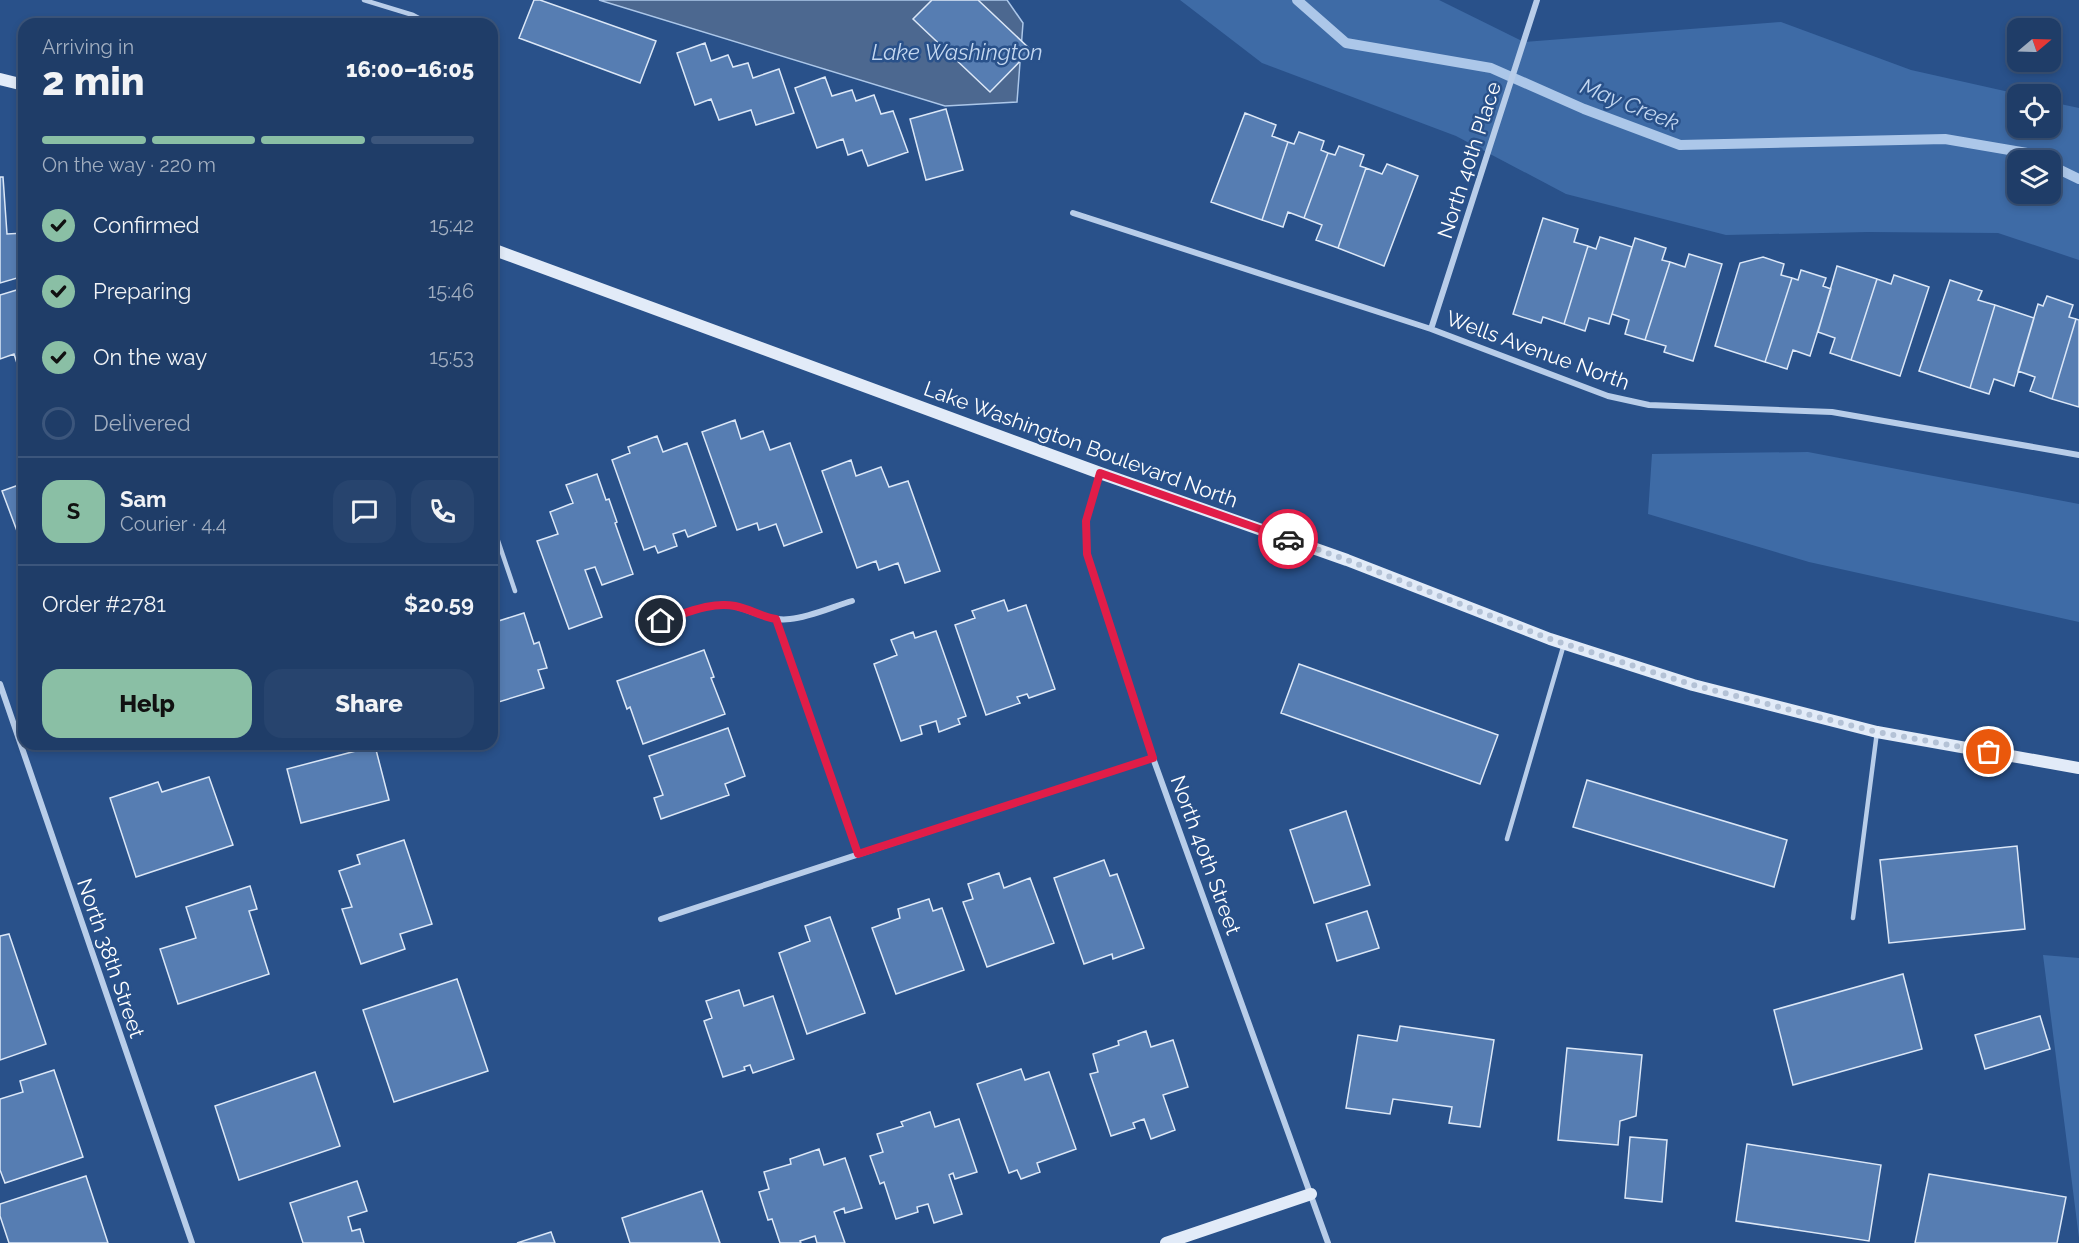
<!DOCTYPE html>
<meta charset="utf-8">
<style>
:root{--surface:#1f3d68;--page:#27446e;--text:#f1f3f6;--muted:#a1aec0;--line:#3c567c;--accent:#8abfa5}
body{margin:0;font-family:Raleway,sans-serif;background:var(--page);color:var(--text);height:100vh;display:flex;flex-direction:column;font-size:22px;white-space:nowrap}
*{box-sizing:border-box;margin:0}
p{font-size:20px;color:var(--muted)}
.icon{flex:none;width:33px;height:33px;fill:none;stroke:currentColor;stroke-width:2;stroke-linecap:round;stroke-linejoin:round}
.map{position:relative;flex:1;overflow:hidden}
.panel{position:absolute;left:18px;top:18px;width:480px;height:732px;display:flex;flex-direction:column;background:var(--surface);border-radius:18px;box-shadow:0 3px 9px #0003,0 0 0 2px var(--line)}
.panel>*{flex:none}
.needle{width:39px;rotate:71deg}
.controls{position:absolute;left:2007px;top:18px;display:grid;gap:12px}
.controls a{display:grid;place-items:center;width:54px;height:54px;border-radius:12px;background:var(--surface);box-shadow:0 3px 9px #0003,0 0 0 2px var(--line);font-size:30px}
.pin{position:absolute;display:grid;place-items:center;width:51px;height:51px;color:#fff;margin:-26px;border:3px solid #fff;border-radius:50%;box-shadow:0 2px 6px #0007}
.courier{position:absolute;display:grid;place-items:center;width:60px;height:60px;margin:-30px;border:4px solid #e11d48;border-radius:50%;background:#fff;color:#222;box-shadow:0 2px 8px #0007}
.head em{font-style:normal;font-weight:800}
.head div{display:flex;flex-direction:column-reverse}
.head{display:flex;align-items:center;justify-content:space-between;height:102px;padding:0 24px}
h1{font-size:39px;font-weight:800;line-height:45px}
.bar{display:grid;grid-template-columns:repeat(4,1fr);gap:9px 6px;align-content:center;height:72px;padding:0 24px}
.bar i{height:8px;border-radius:4px;background:var(--line)}
.bar .selected{background:var(--accent)}
.bar p{grid-column:span 4}
.line{display:flex;align-items:center;gap:15px;padding:0 24px;border-top:2px solid var(--line)}
.line div{flex:1}
.round{display:grid;place-items:center;flex:none;width:63px;height:63px;border-radius:18px;background:var(--page)}
ol{padding:0 24px;list-style:none}
li{display:flex;align-items:center;gap:18px;height:66px}
li p{margin-inline-start:auto}
li .icon{padding:6px;border-radius:50%;background:var(--accent);color:#111;stroke-width:4}
li:last-child{color:var(--muted)}
li i{width:33px;height:33px;border:3px solid var(--line);border-radius:50%}
.cta{display:flex;gap:12px;margin-top:auto;padding:12px 24px}
.cta a{flex:1;height:69px;border-radius:18px;background:var(--accent);color:#111;font-size:24px;font-weight:800;line-height:69px;text-align:center}
.cta a+a{background:var(--page);color:var(--text)}
.map>svg:first-child{display:block}
.green{fill:#3e6ba6;fill-rule:evenodd}
.water{fill:#4c6890;stroke:#acc7e9;stroke-width:1.5}
.lines{fill:none;stroke-linecap:round;stroke-linejoin:round}
.stream{stroke:#acc7e9;stroke-width:10}
.building{fill:#567db2;stroke:#dbe7f7;stroke-width:1.5}
.lane{stroke:#b8cde9;stroke-width:4.5}
.street{stroke:#b8cde9;stroke-width:6}
.secondary{stroke:#e2ebf8;stroke-width:12}
.done{stroke:#b4c2d6;stroke-width:6;stroke-dasharray:0 10.8}
.route{stroke:#e11d48;stroke-width:8}
.labels{text-anchor:middle;dominant-baseline:central;stroke-width:5;stroke-linejoin:round;paint-order:stroke}
.street-label{font-size:21px;fill:#fff;stroke:#29518a}
.water-label{font-size:22px;font-style:italic;fill:#c3d7f0;stroke:#29518a}
</style>
<div class="map">
<svg width="2079" height="1243" viewBox="0 0 2079 1243">
<rect width="100%" height="100%" fill="#29518a"/>
<!-- green -->
<path class="green" d="M1180,0H1439L1524,42L1781,22L1911,70L2018,94V128H2050L2051,102L2079,108V260L1998,233L1868,232L1726,235L1566,194L1456,136L1262,63ZM2018,160H2050V194H2018Z
M1808,452L2079,504V622L1809,562L1648,514L1652,454Z
M2043,955L2079,958V1238Z"/>
<!-- water -->
<path class="water" d="M599,0H1007L1023,23L1017,102L945,106Z"/>
<g class="lines">
<!-- stream -->
<path class="stream" d="M1297,0L1346,43L1491,68L1584,109L1680,145L1945,139L2027,153L2042,160
M2050,165L2079,179"/>
</g>
<!-- building -->
<path class="building" d="M534,0H540L656,41L640,83L519,38Z
M932,0H978L1031,50L990,92L913,19Z
M705,43L711,61L728,55L733,67L748,63L753,78L779,69L794,113L756,125L751,110L719,120L711,99L695,105L677,53Z
M825,77L832,96L852,90L856,101L874,95L881,114L893,111L908,152L868,166L862,150L848,155L843,139L817,148L795,88Z
M946,109L963,170L926,180L910,119Z
M1245,113L1276,125L1272,136L1288,142L1262,220L1211,202Z
M1299,132L1324,141L1321,150L1328,153L1304,218L1288,212L1283,227L1262,220L1288,142L1294,144Z
M1339,146L1364,155L1360,166L1366,168L1338,248L1316,240L1322,225L1304,218L1328,153L1335,155Z
M1387,164L1418,176L1384,266L1338,248L1366,168L1382,174Z
M0,177H3L7,234L24,233V276L0,283Z
M1543,218L1578,229L1574,242L1588,246L1564,324L1543,317L1541,323L1513,314Z
M1600,237L1632,247L1609,324L1589,318L1585,331L1564,324L1588,246L1596,249Z
M1635,238L1666,248L1662,260L1670,262L1645,340L1625,334L1629,320L1612,314Z
M1689,254L1722,264L1693,361L1664,352L1666,346L1645,340L1670,262L1685,267Z
M1763,257L1784,264L1781,275L1792,278L1765,362L1715,346L1740,263Z
M1837,266L1877,279L1851,360L1830,353L1835,338L1818,332Z
M1801,270L1826,278L1823,286L1831,289L1810,356L1793,350L1787,369L1765,362L1792,278L1798,280Z
M1894,275L1929,287L1900,376L1851,360L1877,279L1891,284Z
M1950,280L1982,291L1978,300L1995,305L1970,388L1919,371Z
M20,289L22,296H24V385L14,354L0,359V295Z
M2047,296L2073,305L2069,317L2076,319L2052,399L2030,391L2035,377L2018,371L2038,304L2043,306Z
M1995,305L2034,318L2014,386L1994,379L1989,394L1970,388Z
M2076,319L2079,320V407L2052,399Z
M735,420L741,439L763,431L770,450L790,443L822,532L784,546L776,524L759,530L757,523L737,530L702,432Z
M657,436L663,452L687,443L716,526L688,537L685,530L673,534L677,546L658,553L655,546L644,550L612,460L630,453L628,447Z
M851,460L856,476L881,467L889,487L908,481L940,571L905,583L898,563L879,570L876,561L857,568L822,471Z
M597,474L606,500L609,499L617,522L615,523L633,574L602,585L595,567L585,570L602,617L569,629L537,541L558,534L550,512L573,503L566,485Z
M24,483V528L17,531L2,491Z
M1004,600L1008,611L1026,605L1055,689L1029,698L1027,694L1017,697L1020,703L986,715L955,625L975,618L972,611Z
M524,613L534,644L539,642L547,668L538,670L544,688L492,704V623Z
M936,631L966,716L958,719L960,724L939,732L936,721L920,726L922,734L901,741L874,664L897,655L891,640L913,632L915,638Z
M704,650L714,677L711,678L725,714L643,744L630,707L627,709L617,681Z
M1299,664L1498,735L1480,784L1281,713Z
M728,728L745,776L725,784L729,795L661,819L654,798L663,795L649,756Z
M375,746L389,800L301,823L287,769Z
M209,777L233,845L136,877L110,798L158,782L162,792Z
M1587,780L1787,840L1774,887L1573,827Z
M1346,811L1370,885L1314,903L1290,830Z
M404,840L432,924L400,934L405,949L361,964L342,909L352,907L339,871L360,864L357,855Z
M2017,846L2025,929L1889,943L1880,860Z
M1104,860L1110,876L1117,874L1144,948L1113,959L1112,954L1084,964L1054,878Z
M999,873L1004,888L1030,878L1054,943L987,967L963,902L973,899L968,884Z
M250,886L257,909L249,911L269,974L178,1004L160,949L196,938L186,907Z
M929,899L933,911L942,908L964,970L896,994L872,928L900,918L898,909Z
M1367,911L1379,948L1337,961L1326,924Z
M830,917L865,1013L807,1034L779,953L810,941L805,926Z
M9,934L46,1044L0,1060V936Z
M1903,974L1922,1049L1793,1085L1774,1010Z
M457,979L488,1071L394,1102L363,1010Z
M739,990L744,1006L773,996L794,1059L753,1073L750,1065L744,1067L745,1070L723,1077L704,1021L712,1018L706,1001Z
M2040,1016L2050,1049L1985,1069L1975,1035Z
M1400,1026L1494,1040L1480,1127L1449,1123L1452,1107L1393,1099L1390,1114L1346,1108L1358,1035L1397,1041Z
M1146,1031L1151,1047L1173,1040L1188,1087L1163,1095L1175,1130L1151,1139L1144,1119L1133,1123L1135,1128L1111,1136L1090,1074L1098,1072L1093,1054L1119,1045L1118,1041Z
M1567,1048L1642,1055L1636,1116L1620,1121L1618,1145L1558,1140Z
M1021,1069L1025,1080L1049,1072L1076,1149L1037,1163L1040,1172L1021,1179L1017,1170L1009,1173L977,1084Z
M54,1070L83,1157L5,1183L0,1170V1099L23,1092L20,1081Z
M315,1072L340,1146L239,1180L215,1106Z
M930,1112L935,1127L959,1119L977,1172L955,1179L953,1173L949,1175L962,1214L934,1223L928,1204L917,1207L918,1212L896,1219L884,1182L880,1184L870,1156L883,1152L877,1134L903,1126L901,1122Z
M1630,1137L1667,1140L1662,1202L1625,1198Z
M1747,1144L1881,1165L1869,1241L1736,1221Z
M819,1149L824,1165L845,1158L862,1208L845,1213L844,1208L834,1212L845,1243H817L815,1236L800,1241L801,1243H780L772,1219L768,1220L759,1192L769,1189L764,1172L791,1164L790,1159Z
M1929,1174L2066,1197L2057,1243H1915Z
M86,1176L108,1243H9L0,1216V1204Z
M357,1181L367,1211L348,1217L352,1231L360,1229L364,1243H303L290,1203Z
M702,1191L720,1243H630L622,1218Z
M551,1232L555,1243H517Z"/>
<g class="lines">
<!-- lane -->
<path class="lane" d="M364,0L413,15L430,24
M492,58H493
M492,523L515,591
M1507,839L1564,644
M1853,918L1877,732"/>
<!-- street -->
<path class="street" d="M1073,213L1431,329L1608,396L1649,405L1832,412L2079,455
M1431,329L1537,0
M1100,473L1086,521L1087,554L1153,758L1328,1243
M776,619L858,854
M661,621C681,615 707,603 728,605C750,608 767,622 790,619C811,617 832,607 852,601
M0,684L192,1243
M661,919L1153,758"/>
<!-- secondary -->
<path class="secondary" d="M0,79L24,85
M492,249L1100,473L1347,560L1550,639L1693,685L1877,732L2079,768
M1166,1243L1311,1194"/>
</g>
<g class="lines">
<!-- done -->
<path class="done" d="M1288,539L1347,560L1550,639L1693,685L1877,732L1989,752"/>
<!-- route -->
<path class="route" d="M661,621C684,614 711,601 735,606C750,609 762,617 776,619L858,854L1153,758L1087,554L1086,521L1100,473L1288,539"/>
</g>
<g class="labels">
<!-- street labels -->
<g class="street-label">
<text transform="translate(1469 160) rotate(-72)">North 40th Place</text>
<text transform="translate(1538 350) rotate(20)">Wells Avenue North</text>
<text transform="translate(1081 444) rotate(20)">Lake Washington Boulevard North</text>
<text transform="translate(1206 855) rotate(70)">North 40th Street</text>
<text transform="translate(111 958) rotate(71)">North 38th Street</text>
</g>
<!-- water labels -->
<g class="water-label">
<text x="957" y="52">Lake Washington</text>
<text transform="translate(1630 104) rotate(22)">May Creek</text>
</g>
</g>
</svg>
<div class="controls">
<a><svg class="needle" viewBox="-14 -14 28 28"><path d="M0-13l5 13h-10z" fill="#e53935"/><path d="M0 13l5-13h-10z" fill="#a1aec0"/></svg></a>
<a><svg class="icon" aria-label="locate" viewBox="0 0 24 24"><circle cx="12" cy="12" r="6"/><path d="M12 2v4M12 18v4M2 12h4M18 12h4"/></svg></a>
<a><svg class="icon" aria-label="layers" viewBox="0 0 24 24"><path d="M12 4l9 5-9 5-9-5zM3 14l9 5 9-5"/></svg></a>
</div>
<div class="pin" style="left:1989px;top:752px;background:#ea580c"><svg class="icon" aria-label="bag" viewBox="0 0 24 24"><path d="M5 8h14l-1 12H6zM9 8a3 3 0 0 1 6 0"/></svg></div>
<div class="pin" style="left:661px;top:621px;background:#1f2937"><svg class="icon" aria-label="home" viewBox="0 0 24 24"><path d="M3 11l9-7 9 7M6 9v11h12V9"/></svg></div>
<div class="courier" style="left:1288px;top:539px"><svg class="icon" aria-label="car" viewBox="0 0 24 24"><path d="M5 17H2v-5l4-1 3-4h7l3 4 3 1v5h-3M9 17h6M6 11h13"/><circle cx="7" cy="17" r="2"/><circle cx="17" cy="17" r="2"/></svg></div>
<section class="panel">
<div class="head"><div><h1>2 min</h1><p>Arriving in</p></div><em>16:00–16:05</em></div>
<div class="bar"><i class="selected"></i><i class="selected"></i><i class="selected"></i><i></i><p>On the way · 220 m</p></div>
<ol>
<li><svg class="icon" aria-label="check" viewBox="0 0 24 24"><path d="M5 12l5 5 9-10"/></svg>Confirmed<p>15:42</p></li>
<li><svg class="icon" aria-label="check" viewBox="0 0 24 24"><path d="M5 12l5 5 9-10"/></svg>Preparing<p>15:46</p></li>
<li><svg class="icon" aria-label="check" viewBox="0 0 24 24"><path d="M5 12l5 5 9-10"/></svg>On the way<p>15:53</p></li>
<li><i></i>Delivered</li>
</ol>
<div class="line" style="height:108px"><b class="round" style="background:var(--accent);color:#111">S</b><div><b>Sam</b><p>Courier · 4.4</p></div><a class="round"><svg class="icon" aria-label="chat" viewBox="0 0 24 24"><path d="M4 5h16v11H9l-5 4z"/></svg></a><a class="round"><svg class="icon" aria-label="phone" viewBox="0 0 24 24"><path d="M5 4h4l2 5-3 2q2 4 5 5l2-3 5 2v4C11 20 4 13 5 4z"/></svg></a></div>
<div class="line" style="height:78px"><div>Order #2781</div><b>$20.59</b></div>
<div class="cta"><a>Help</a><a>Share</a></div>
</section>
</div>
